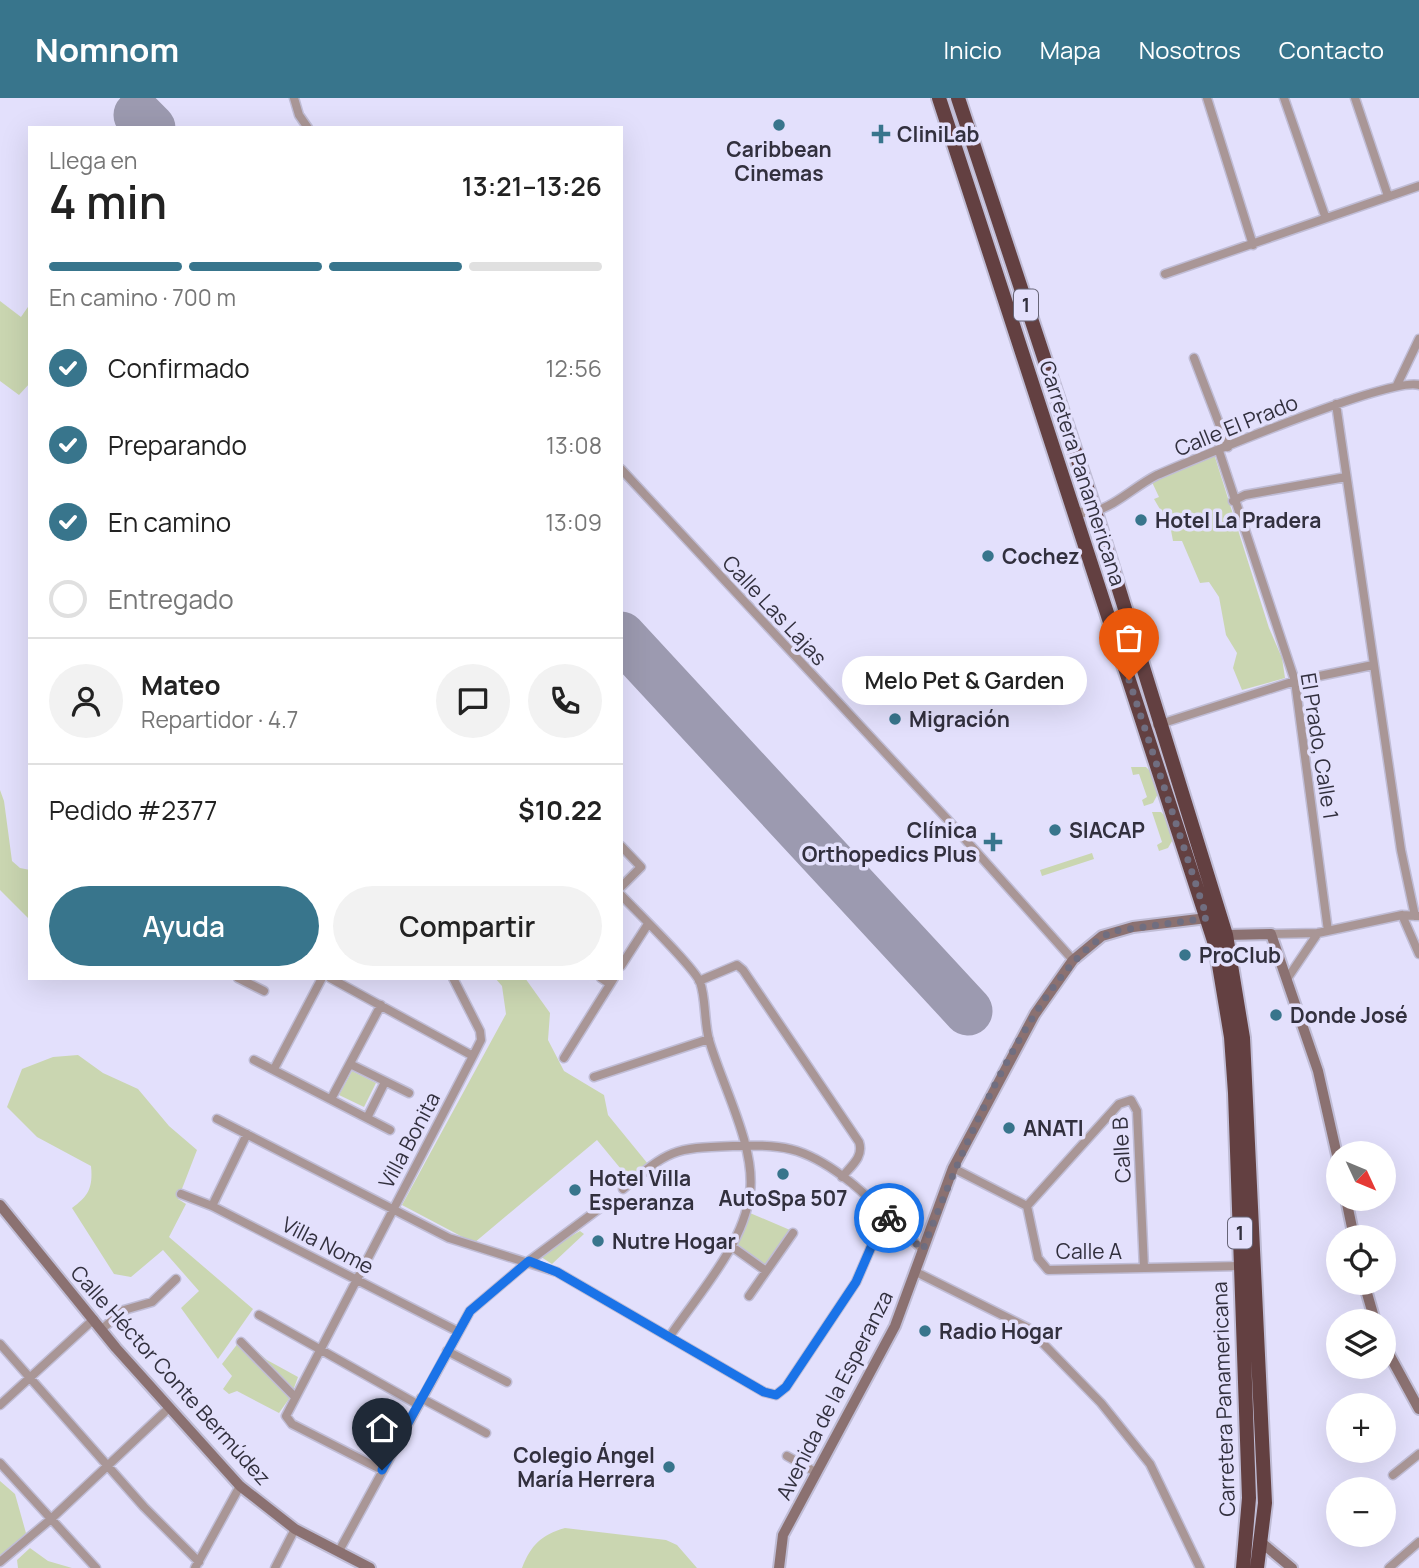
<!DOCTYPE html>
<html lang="es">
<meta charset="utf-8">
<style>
:root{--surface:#fff;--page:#f2f2f2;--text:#222;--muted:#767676;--line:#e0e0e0;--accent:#38758c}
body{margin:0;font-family:Manrope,sans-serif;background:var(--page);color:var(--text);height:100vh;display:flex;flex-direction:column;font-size:26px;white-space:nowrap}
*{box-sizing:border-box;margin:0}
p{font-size:23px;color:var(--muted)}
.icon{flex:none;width:38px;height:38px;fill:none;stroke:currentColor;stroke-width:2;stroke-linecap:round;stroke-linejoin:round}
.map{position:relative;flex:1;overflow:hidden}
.side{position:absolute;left:28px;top:28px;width:595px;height:854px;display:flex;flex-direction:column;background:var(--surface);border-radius:0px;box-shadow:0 7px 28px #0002}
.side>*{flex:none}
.needle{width:46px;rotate:134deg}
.fabs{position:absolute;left:1326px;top:1043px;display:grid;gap:14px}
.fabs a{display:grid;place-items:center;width:70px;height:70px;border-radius:50%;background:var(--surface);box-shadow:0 7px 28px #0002;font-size:35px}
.pin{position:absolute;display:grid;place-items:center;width:60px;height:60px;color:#fff;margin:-72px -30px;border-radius:50% 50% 50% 0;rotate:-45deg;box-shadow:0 0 7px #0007}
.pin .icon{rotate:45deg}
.courier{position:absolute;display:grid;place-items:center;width:70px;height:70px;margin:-35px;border:5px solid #1a73e8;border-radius:50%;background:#fff;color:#222;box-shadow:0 2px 9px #0007}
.bubble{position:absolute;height:49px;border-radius:24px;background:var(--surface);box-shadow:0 7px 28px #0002;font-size:23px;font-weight:600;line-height:49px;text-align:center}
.overview em{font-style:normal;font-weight:600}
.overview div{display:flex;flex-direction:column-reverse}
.overview{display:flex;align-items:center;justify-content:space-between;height:119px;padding:0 21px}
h1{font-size:46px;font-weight:600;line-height:52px}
.bar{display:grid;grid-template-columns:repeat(4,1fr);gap:10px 7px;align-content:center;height:84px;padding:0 21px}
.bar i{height:9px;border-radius:5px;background:var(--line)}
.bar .on{background:var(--accent)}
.bar p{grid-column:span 4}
.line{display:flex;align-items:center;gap:18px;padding:0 21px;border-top:2px solid var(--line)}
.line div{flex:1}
.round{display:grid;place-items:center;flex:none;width:74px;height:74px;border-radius:37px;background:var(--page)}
ol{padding:0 21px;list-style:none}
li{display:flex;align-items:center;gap:21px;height:77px}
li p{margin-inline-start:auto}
li .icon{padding:7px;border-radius:50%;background:var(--accent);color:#fff;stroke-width:4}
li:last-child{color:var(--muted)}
li i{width:38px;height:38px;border:4px solid var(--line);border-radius:50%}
.cta{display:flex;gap:14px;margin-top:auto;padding:14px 21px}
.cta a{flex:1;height:80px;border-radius:42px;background:var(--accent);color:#fff;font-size:28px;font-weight:600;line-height:80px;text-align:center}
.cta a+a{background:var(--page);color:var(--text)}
header{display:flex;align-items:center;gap:42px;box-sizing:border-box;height:98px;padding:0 35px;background:var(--accent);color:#fff}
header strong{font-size:33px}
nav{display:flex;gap:38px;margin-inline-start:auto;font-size:24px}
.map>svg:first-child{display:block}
.green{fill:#cad6b1}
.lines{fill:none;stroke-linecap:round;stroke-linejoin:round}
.runway{stroke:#9c9ab0;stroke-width:49}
.street-casing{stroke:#c0bdd6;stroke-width:11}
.secondary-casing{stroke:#c0bdd6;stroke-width:14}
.highway-casing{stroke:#c0bdd6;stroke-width:18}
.street{stroke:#a99696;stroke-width:8}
.secondary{stroke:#8b7171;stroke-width:10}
.highway{stroke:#634041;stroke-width:14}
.done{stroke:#706e80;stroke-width:7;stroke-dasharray:0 12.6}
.route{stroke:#1a73e8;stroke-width:9}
.poi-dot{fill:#38758c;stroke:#e3e0fc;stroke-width:2.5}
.labels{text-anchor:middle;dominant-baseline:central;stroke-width:7;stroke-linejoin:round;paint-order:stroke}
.shield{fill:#e3e0fc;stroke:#676577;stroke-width:2}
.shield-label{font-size:19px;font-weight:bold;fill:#32303e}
.poi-label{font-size:21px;font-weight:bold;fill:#32303e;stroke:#e3e0fc;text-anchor:start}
.street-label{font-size:21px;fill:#32303e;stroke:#e3e0fc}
</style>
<header>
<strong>Nomnom</strong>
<nav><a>Inicio</a><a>Mapa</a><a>Nosotros</a><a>Contacto</a></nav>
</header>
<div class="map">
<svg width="1419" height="1470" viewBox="0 0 1419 1470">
<rect width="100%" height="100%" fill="#e3e0fc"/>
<!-- green -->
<path class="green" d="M0,203L21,219L30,206V285L19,297L0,283Z
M1214,356L1269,530L1282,560L1285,580L1242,592L1233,570L1237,555L1226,537L1219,499L1209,484L1200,485L1182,443H1173L1170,427L1158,430L1153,418L1161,413L1154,401L1159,399L1151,382Z
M1131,669H1146L1154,677L1160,692L1153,705L1144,708L1142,702L1147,699L1139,676L1133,677Z
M0,692L4,703L12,763L20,770L30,772V822L0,792Z
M1152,714H1161L1169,722L1175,738L1168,750L1159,753L1157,747L1162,744Z
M1092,755L1094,761L1042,778L1040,772Z
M495,880H525L550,915L548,942L564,973L604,997L608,1017L648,1066L630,1082L597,1042L474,1145L402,1107L506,916L502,888Z
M78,957L103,975L138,991L169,1028L197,1052L178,1101L186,1106L169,1139L253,1211L218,1261L181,1210L199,1193L163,1152L131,1179L114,1176L72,1110C89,1098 93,1089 91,1068L37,1039L7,1009L22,971L53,959Z
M352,973L376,985L364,1009L339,997Z
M750,1115L790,1132L765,1169L735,1148Z
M580,1133L584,1136L552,1166L538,1157Z
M242,1240L267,1262L298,1279L291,1298L279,1315L237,1293L229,1296L223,1291L232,1278L222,1266Z
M0,1383L15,1396L26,1435L0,1459Z
M565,1430L666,1442L677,1447L697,1470H522C531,1447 541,1437 565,1430Z
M30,1450L48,1463L72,1470H18L17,1462Z"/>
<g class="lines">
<!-- runway -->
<path class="runway" d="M138,17L151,30
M621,538L968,913"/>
<defs>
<path id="street" d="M294,0L299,17L308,30
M1207,0L1253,147
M1284,0L1325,118
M1355,0L1388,98
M1165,176L1419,88
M1194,260L1228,349
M1397,287L1419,241
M1336,306L1401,752L1415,818
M1219,353L1295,583L1328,833
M621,371L947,721L1073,862
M1233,403L1245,397L1346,379
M1073,410C1080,414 1085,417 1093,414C1117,407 1135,388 1157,377C1195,361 1391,278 1419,287
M1157,627L1295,583L1373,567
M621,748L641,769L621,789
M621,797C636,813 693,868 700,884C706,900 704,924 709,942C722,987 756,1049 750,1095C743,1148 699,1195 670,1238
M1402,817L1419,856
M1271,836L1318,835L1402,817L1419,818
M621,868L648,826
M238,880L264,893
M330,880L473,958L286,1318L292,1326L382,1372
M453,880L480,933L481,942L473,958
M601,880L610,886
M1287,881L1318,835
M699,883L737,867L743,872L859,1044C864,1059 851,1068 842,1079
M564,960L614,880
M254,962L390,1032
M350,966L409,995
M274,971L322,880
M594,979L709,941
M331,1001L381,907
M367,1020L385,984
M217,1021L449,1140L557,1174L764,1294L776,1297L786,1289L856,1184L885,1117
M953,1070L1027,1108L1038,1160L1048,1172L1241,1168
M623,1091C669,1052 672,1050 733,1048C754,1048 776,1046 797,1053C845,1069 886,1118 923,1152
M181,1096L212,1108L457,1233
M212,1108L247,1036
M1027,1108L1119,1006L1131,1002L1137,1013L1144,1170
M731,1148L766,1173
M916,1174L1028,1230L1101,1305L1150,1366L1200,1470
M749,1198L793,1135
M259,1217L417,1306
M102,1231L124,1212L152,1204L176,1181
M241,1244L295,1299
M0,1246L144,1409L199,1464
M447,1253L507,1284
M421,1300L486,1335
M0,1307L94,1221
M787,1358L817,1375
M0,1365L96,1470
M1393,1377L1419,1356
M339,1453L470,1213L529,1163L608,1104
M0,1464L51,1421L170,1309
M195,1470L240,1388
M275,1470L295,1431
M1389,1470L1419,1444"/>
<path id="secondary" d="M1226,837L1271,836L1318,973L1339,1066
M1346,1101L1354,1139
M0,1107L116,1250L240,1388L295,1431L370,1470
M1364,1185L1375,1223
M1384,1247L1419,1311
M1262,1445L1292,1470
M779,1470L783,1437L895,1228L953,1070L1035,916L1073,862L1102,838L1133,829L1207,820"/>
<path id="highway" d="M939,0L1216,849L1231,939L1235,995L1249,1400L1243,1470
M958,0L1095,414L1226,837L1243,940L1265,1405L1257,1470"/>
</defs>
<!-- street casing -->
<use href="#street" class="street-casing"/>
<!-- secondary casing -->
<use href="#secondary" class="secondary-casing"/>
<!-- highway casing -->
<use href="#highway" class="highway-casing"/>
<!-- street -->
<use href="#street" class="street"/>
<!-- secondary -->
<use href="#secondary" class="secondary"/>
<!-- highway -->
<use href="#highway" class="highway"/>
</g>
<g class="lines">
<!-- done -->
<path class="done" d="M889,1120L923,1152C950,1078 1041,859 1115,833L1207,820L1129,582"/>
<!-- route -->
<path class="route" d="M382,1372L470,1213L529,1163L557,1174L764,1294L776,1297L786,1289L856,1184L885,1117L889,1120"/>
</g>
<!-- markers -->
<g class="poi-dot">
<circle cx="779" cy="27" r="7"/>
<path d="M877.5 25.5h7v7h7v7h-7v7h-7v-7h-7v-7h7z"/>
<circle cx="1141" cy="422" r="7"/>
<circle cx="988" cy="458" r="7"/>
<circle cx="895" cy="621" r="7"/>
<circle cx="1055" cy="732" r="7"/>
<path d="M989.5 733.5h7v7h7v7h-7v7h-7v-7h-7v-7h7z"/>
<circle cx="1185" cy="857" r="7"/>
<circle cx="1276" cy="917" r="7"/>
<circle cx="1009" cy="1030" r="7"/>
<circle cx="783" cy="1076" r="7"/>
<circle cx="575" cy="1092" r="7"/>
<circle cx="598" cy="1143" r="7"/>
<circle cx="925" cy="1233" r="7"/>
<circle cx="669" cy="1369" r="7"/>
</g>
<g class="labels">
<!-- shield labels -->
<g class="shield">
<rect x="1014" y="191.5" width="24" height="31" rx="5"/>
<rect x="1228" y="1119.5" width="24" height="31" rx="5"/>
</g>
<g class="shield-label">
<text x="1026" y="207">1</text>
<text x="1240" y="1135">1</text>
</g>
<!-- poi labels -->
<g class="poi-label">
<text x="897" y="36">CliniLab</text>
<text x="779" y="51" text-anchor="middle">Caribbean<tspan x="779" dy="24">Cinemas</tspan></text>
<text x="1155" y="422">Hotel La Pradera</text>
<text x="1002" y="458">Cochez</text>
<text x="909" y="621">Migración</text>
<text x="977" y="732" text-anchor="end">Clínica<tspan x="977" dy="24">Orthopedics Plus</tspan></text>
<text x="1069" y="732">SIACAP</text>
<text x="1199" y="857">ProClub</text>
<text x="1290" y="917">Donde José</text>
<text x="1023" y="1030">ANATI</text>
<text x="589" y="1080">Hotel Villa<tspan x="589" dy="24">Esperanza</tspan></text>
<text x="783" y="1100" text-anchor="middle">AutoSpa 507</text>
<text x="612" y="1143">Nutre Hogar</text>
<text x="939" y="1233">Radio Hogar</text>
<text x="655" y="1357" text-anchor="end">Colegio Ángel<tspan x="655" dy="24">María Herrera</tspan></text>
</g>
<!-- street labels -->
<g class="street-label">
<text transform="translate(1236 327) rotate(-22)">Calle El Prado</text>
<text transform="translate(1083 375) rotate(72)">Carretera Panamericana</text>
<text transform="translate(775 512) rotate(47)">Calle Las Lajas</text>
<text transform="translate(1320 648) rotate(81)">El Prado, Calle 1</text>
<text transform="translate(409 1042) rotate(-62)">Villa Bonita</text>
<text transform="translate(1121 1052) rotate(-93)">Calle B</text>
<text transform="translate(328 1147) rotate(27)">Villa Nome</text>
<text x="1089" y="1153">Calle A</text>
<text transform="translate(171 1277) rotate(48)">Calle Héctor Conte Bermúdez</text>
<text transform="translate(834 1297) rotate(-63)">Avenida de la Esperanza</text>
<text transform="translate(1223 1301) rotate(-92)">Carretera Panamericana</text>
</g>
</g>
</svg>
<div class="fabs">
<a><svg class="needle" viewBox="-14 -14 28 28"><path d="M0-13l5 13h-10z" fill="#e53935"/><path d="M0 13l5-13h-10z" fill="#767676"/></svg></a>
<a><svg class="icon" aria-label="locate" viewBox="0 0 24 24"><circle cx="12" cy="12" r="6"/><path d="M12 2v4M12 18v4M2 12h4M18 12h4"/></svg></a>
<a><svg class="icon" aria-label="layers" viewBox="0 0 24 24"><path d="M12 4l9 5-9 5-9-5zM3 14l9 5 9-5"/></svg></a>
<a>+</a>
<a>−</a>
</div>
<div class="pin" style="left:1129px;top:582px;background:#ea580c"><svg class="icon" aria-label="bag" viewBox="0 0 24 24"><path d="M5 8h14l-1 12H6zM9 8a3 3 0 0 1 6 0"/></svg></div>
<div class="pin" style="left:382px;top:1372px;background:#1f2937"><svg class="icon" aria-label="home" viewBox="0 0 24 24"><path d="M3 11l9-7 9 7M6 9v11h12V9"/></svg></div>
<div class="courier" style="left:889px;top:1120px"><svg class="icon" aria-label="bike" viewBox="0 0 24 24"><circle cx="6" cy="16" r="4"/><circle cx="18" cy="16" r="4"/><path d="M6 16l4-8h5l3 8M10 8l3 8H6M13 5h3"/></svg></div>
<div class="bubble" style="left:842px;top:558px;width:245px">Melo Pet &amp; Garden</div>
<section class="side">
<div class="overview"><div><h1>4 min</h1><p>Llega en</p></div><em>13:21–13:26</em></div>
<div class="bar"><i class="on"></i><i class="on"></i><i class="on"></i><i></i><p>En camino · 700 m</p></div>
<ol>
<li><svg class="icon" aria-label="check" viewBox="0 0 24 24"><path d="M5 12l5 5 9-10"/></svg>Confirmado<p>12:56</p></li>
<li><svg class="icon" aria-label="check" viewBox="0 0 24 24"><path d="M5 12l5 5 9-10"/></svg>Preparando<p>13:08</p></li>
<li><svg class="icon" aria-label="check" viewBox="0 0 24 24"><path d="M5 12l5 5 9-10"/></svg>En camino<p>13:09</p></li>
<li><i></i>Entregado</li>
</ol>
<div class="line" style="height:126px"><a class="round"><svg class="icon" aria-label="person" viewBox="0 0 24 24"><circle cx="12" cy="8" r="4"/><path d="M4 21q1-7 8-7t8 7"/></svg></a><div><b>Mateo</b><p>Repartidor · 4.7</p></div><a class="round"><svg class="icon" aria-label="chat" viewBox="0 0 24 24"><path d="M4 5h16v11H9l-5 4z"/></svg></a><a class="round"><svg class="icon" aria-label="phone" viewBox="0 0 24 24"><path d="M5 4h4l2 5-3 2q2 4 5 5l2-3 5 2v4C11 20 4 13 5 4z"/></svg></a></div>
<div class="line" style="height:91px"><div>Pedido #2377</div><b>$10.22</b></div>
<div class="cta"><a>Ayuda</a><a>Compartir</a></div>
</section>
</div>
